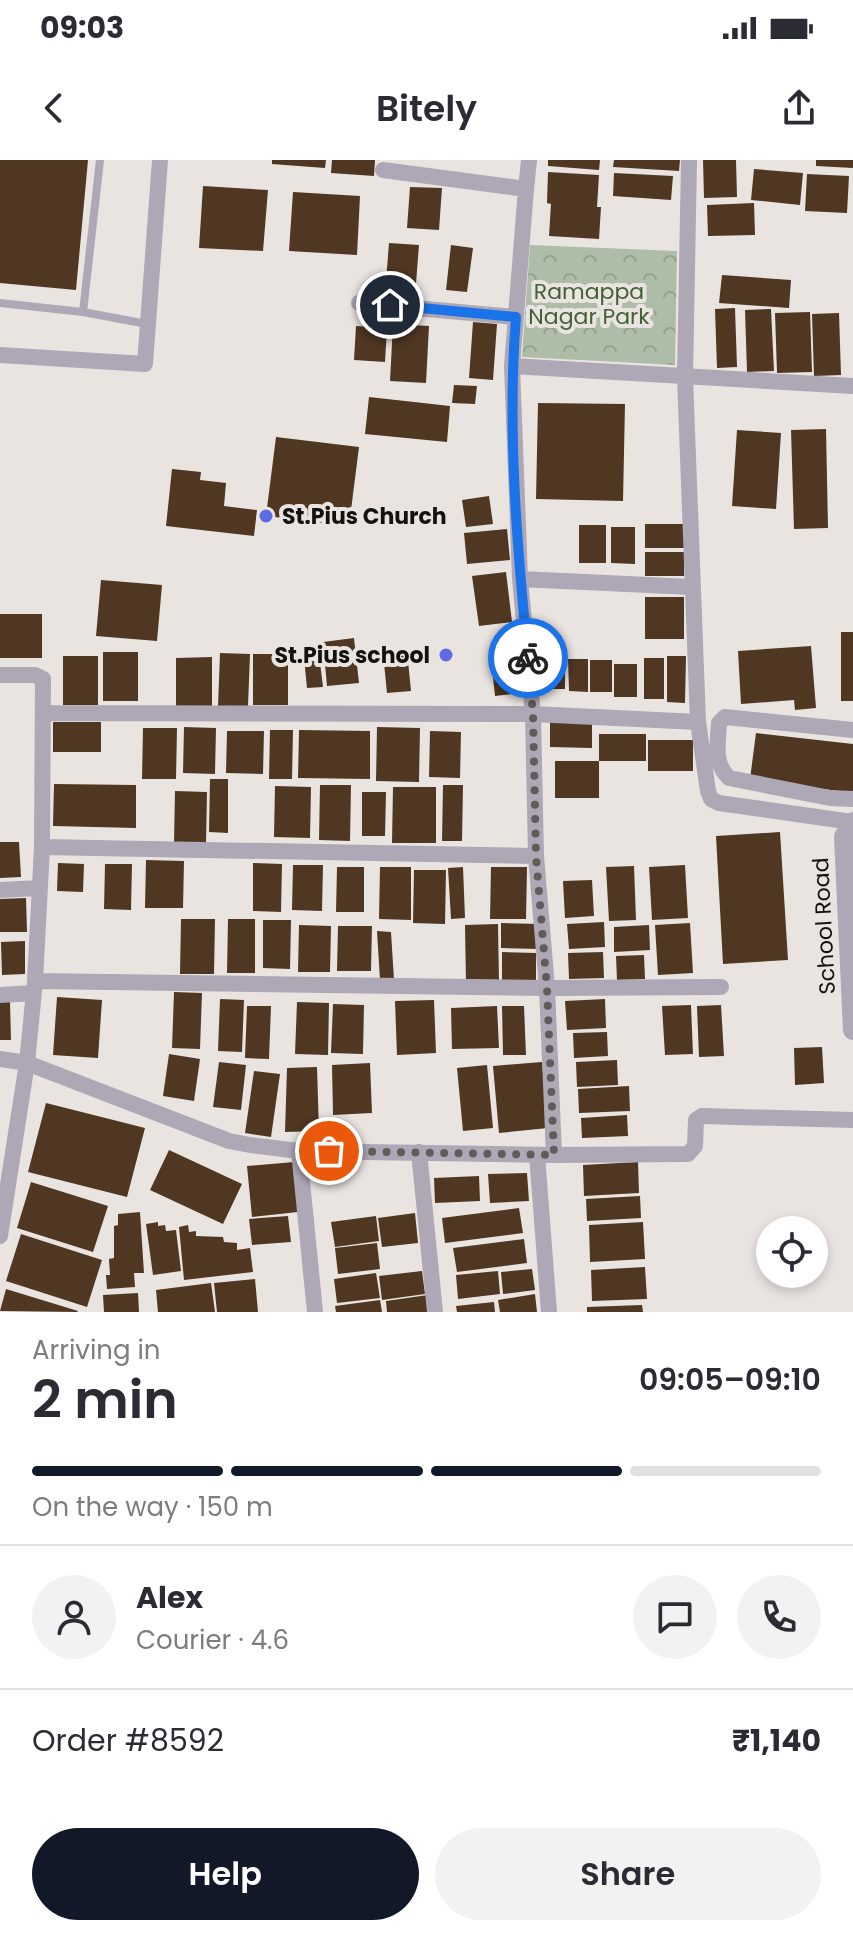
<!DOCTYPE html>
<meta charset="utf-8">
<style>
:root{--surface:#fff;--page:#f2f2f3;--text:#2b2b33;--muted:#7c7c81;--line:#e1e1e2;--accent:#111827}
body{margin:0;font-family:Poppins,sans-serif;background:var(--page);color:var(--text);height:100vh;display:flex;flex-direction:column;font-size:30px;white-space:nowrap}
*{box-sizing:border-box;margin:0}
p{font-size:26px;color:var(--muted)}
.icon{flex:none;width:44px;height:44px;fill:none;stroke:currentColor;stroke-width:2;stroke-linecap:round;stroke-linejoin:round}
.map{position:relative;height:1152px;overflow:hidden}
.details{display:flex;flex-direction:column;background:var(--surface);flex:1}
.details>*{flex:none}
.fabs{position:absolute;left:756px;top:1056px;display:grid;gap:16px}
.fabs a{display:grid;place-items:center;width:72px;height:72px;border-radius:50%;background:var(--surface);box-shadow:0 4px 12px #0003;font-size:40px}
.pin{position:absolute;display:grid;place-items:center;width:68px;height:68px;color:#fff;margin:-34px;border:4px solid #fff;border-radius:50%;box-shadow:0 2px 8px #0007}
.courier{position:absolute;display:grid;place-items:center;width:80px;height:80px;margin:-40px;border:6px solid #1a73e8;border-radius:50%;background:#fff;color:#222;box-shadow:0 2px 10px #0007}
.summary em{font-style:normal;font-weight:600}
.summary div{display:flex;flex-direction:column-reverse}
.summary{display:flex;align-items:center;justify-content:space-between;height:136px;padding:0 32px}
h1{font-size:52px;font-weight:600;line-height:60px}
.bar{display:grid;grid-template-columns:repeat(4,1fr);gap:12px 8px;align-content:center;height:96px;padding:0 32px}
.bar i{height:10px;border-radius:6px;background:var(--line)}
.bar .selected{background:var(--accent)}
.bar p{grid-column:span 4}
.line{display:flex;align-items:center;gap:20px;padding:0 32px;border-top:2px solid var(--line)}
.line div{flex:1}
.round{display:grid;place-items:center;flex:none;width:84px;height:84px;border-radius:42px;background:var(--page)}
.primary-button{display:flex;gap:16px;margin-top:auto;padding:16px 32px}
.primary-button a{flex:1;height:92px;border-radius:48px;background:var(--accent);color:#fff;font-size:32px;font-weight:600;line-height:92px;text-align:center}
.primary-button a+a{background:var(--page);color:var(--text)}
.status{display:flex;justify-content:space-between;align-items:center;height:56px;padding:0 40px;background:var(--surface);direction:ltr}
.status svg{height:22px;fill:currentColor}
header{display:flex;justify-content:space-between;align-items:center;height:104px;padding:0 32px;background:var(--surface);font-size:36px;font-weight:600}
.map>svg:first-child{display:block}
.forest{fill:url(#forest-crowns)}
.building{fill:#4f3722}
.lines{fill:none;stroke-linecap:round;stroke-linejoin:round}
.service{stroke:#ada7b6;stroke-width:8}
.minor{stroke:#ada7b6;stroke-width:16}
.tertiary{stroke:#ada7b6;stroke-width:20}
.done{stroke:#5f5c5a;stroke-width:8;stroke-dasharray:0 14.4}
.route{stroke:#1a73e8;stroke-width:10}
.poi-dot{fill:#5e6be3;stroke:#eae4e1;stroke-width:3}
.labels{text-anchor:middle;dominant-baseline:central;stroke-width:8;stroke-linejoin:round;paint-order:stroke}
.park-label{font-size:22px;fill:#436134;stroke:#eae4e1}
.poi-label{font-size:22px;font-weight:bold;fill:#141211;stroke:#eae4e1;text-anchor:start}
.street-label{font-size:22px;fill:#141211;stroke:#eae4e1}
</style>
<div class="status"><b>09:03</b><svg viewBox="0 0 49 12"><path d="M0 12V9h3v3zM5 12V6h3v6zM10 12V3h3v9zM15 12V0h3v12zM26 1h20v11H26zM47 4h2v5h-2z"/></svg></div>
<header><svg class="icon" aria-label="back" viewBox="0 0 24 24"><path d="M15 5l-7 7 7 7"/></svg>Bitely<svg class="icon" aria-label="share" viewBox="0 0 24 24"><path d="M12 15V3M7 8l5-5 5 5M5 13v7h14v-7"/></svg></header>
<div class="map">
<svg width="853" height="1152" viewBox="0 0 853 1152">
<defs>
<pattern id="forest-crowns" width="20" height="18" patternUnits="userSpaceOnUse" patternTransform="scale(2)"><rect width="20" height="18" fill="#aebda7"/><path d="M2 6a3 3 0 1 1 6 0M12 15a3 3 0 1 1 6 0" fill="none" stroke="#95a18f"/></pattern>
</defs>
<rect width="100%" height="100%" fill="#eae4e1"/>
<!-- forest -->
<path class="forest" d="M530,85L677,91L675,205L522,197Z"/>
<!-- building -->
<path class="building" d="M0,0H88L76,130L0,123Z
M272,0H326L325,8L272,4Z
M332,0H375L374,16L331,13Z
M548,0H600L599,10L548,6Z
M614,0H680L679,11L613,7Z
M703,0H736L737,37L704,38Z
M816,0H853V8L816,6Z
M754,9L803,13L800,45L751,40Z
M548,12L599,15L597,47H601L599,79L549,76L551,44L547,43Z
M614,13L673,16L671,40L613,36Z
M807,14L849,16L847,53L805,51Z
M203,26L268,30L263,91L199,88Z
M410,27L442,28L439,70L407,68Z
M293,32L360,36L357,95L289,91Z
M754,43L755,75L708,76L707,45Z
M389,83L419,85L415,136L385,134Z
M451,85L473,88L467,132L446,130Z
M722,115L791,120L789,148L719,143Z
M735,148L737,207L717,208L715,149Z
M771,149L774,211L747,212L745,150Z
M810,152L812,212L777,213L775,153Z
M839,153L841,215L814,216L812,154Z
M473,162L497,164L493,220L469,218Z
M393,164L429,166L426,223L390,221Z
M356,166L387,168L385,202L354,200Z
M454,225L477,226L475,244L452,243Z
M369,237L450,246L447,282L365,274Z
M538,243L625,244L623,341L536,339Z
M826,269L828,368L794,369L791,270Z
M737,270L781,273L776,349L732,346Z
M276,277L359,287L349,366L266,356Z
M172,309L201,312L200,320L226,323L224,346L257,350L254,376L166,366Z
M489,336L493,364L466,367L462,340Z
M645,364H685V388H645Z
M579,365H606V403H579Z
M611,367H635V404L611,403Z
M507,369L510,400L467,404L464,373Z
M645,392H684V416H645Z
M506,412L512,462L479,466L472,416Z
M101,420L162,425L157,481L96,476Z
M645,437H684V479H645Z
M0,454H42V498H0Z
M841,472H853V541H841Z
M354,478L359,523L327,526L323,482Z
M318,486L323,527L307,528L303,488Z
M522,486L527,532L495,536L490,489Z
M811,486L816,548L795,550L794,540L741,544L738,491Z
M407,491L411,531L387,533L383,493Z
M103,492H138V541H103Z
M220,493L250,494L248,546H218Z
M253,494H288V545H253Z
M63,496H98V545H63Z
M667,496H686L685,543L667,542Z
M212,497V547H176V498Z
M543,497H565V529H543Z
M644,498H664V539H644Z
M568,499H588V532L569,531Z
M590,500H612V532H590Z
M614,504H637V537H614Z
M550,561H592V588L550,587Z
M53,562H101V592H53Z
M184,567L216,568L215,614L183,613Z
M377,567L420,568L419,622L376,621Z
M143,568H177L176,619H142Z
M270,570H293L292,619H269Z
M299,570L370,571V619L298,618Z
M227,571H264L263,614L226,613Z
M430,571L461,572L460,618L429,617Z
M756,573L853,584V633L750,619Z
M599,574H646V601H599Z
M648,580H693V611H648Z
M555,601H599V638H555Z
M210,619H228V673L209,672Z
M54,624L136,625V668L53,666Z
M320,625H351L350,681L319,680Z
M443,625H463L462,681H442Z
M275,626L311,627L310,678L274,677Z
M393,627H436V683H392Z
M175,631L207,632L206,683L174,682Z
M362,632H386L385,676H362Z
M780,672L788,800L723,804L716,676Z
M0,682H19L21,717L0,718Z
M146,700L184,701L183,748H145Z
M58,703L84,704L83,732L57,731Z
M253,703L282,704L281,752L253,751Z
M105,704H132L131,750L104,749Z
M293,705H323L322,751L292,750Z
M685,705L688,758L652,760L649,707Z
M634,706L636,760L609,761L606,707Z
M337,707H364V752H336Z
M380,707H411V760L379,759Z
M463,707L465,758L451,759L448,708Z
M491,707H527L526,759H490Z
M414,710H446L445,764L413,763Z
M592,720L594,756L565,758L563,721Z
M26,738L27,772H0V739Z
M181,759H215L214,814H180Z
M228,759H255V813H227Z
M263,760H291L290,809L263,808Z
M604,762L605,787L569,789L567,764Z
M501,763L540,764L539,789L501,788Z
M690,763L693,813L658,815L655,765Z
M498,764L499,823L466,824L465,765Z
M299,765L331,766L330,812H298Z
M649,765L650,790L614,792V767Z
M338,766H372L371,811H337Z
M377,771L391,772L394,820H380Z
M25,781V814L2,815L1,782Z
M502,792L536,793V820H502Z
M603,792L604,818L569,819L568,793Z
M644,795L645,819L617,820L616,796Z
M174,832L202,833L200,889L172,888Z
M57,837L102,840L98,898L53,895Z
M220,839L244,840L242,892L218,891Z
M605,839L606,868L567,870L565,841Z
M434,840L436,893L397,895L395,841Z
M0,842H10L11,880H0Z
M297,842L329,843L328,895L295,894Z
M333,844L364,845L363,894L331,893Z
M691,845L693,894L665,895L662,846Z
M721,845L724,896L699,897L697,846Z
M247,846H271L269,899L245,898Z
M497,846L499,888L452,889L451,848Z
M502,846H524L526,895H503Z
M607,872L608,896L574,898L573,873Z
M822,887L824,923L795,925L794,888Z
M169,894L200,899L194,941L163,936Z
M617,900L618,925L577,927L576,902Z
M219,902L246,905L241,950L213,947Z
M542,902L548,968L499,973L493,906Z
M370,903L372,953L333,955L332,905Z
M487,905L493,968L463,971L457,908Z
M317,907L319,971L285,972L287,908Z
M254,911L280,914L271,977L245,973Z
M629,926L630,951L579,953L578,929Z
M46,943L145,968L127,1037L28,1012Z
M627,955L628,976L582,978L581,958Z
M169,990L242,1024L223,1064L150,1030Z
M294,1002L298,1052L252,1057L247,1006Z
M638,1002L639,1033L584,1036L583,1005Z
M527,1013L529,1041L490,1043L488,1014Z
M479,1016L480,1041L435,1043L434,1018Z
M31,1022L108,1046L93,1092L17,1068Z
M640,1036L641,1058L587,1061L586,1039Z
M519,1048L523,1073L445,1083L442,1058Z
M140,1052L144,1113H134L135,1127L107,1129L106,1115H110L109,1099L114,1098V1066L118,1065V1054Z
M415,1053L418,1083L382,1087L378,1058Z
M288,1056L291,1082L252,1085L249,1059Z
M376,1056L379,1081L335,1087L331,1062Z
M158,1062V1066L165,1065L166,1071L176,1070L181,1111L153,1115L146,1064Z
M643,1062L645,1099L590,1102L589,1065Z
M188,1065L189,1072L196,1071V1076L223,1077L224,1082L237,1083V1090L250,1088L253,1112L184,1120L179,1067Z
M21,1074L102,1100L87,1147L6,1121Z
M524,1079L527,1103L457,1112L453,1088Z
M377,1083L380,1109L338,1114L335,1088Z
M645,1107L647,1139L592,1141L591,1110Z
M532,1109L535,1130L503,1134L501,1112Z
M422,1111L425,1134L382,1140L379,1116Z
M498,1111L500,1134L458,1139L456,1115Z
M376,1113L380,1138L337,1143L334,1119Z
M255,1119L258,1152H217L214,1123Z
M211,1123L215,1152H158L156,1130Z
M6,1129L78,1151L77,1152L0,1151Z
M138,1133L139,1152H104L103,1135Z
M535,1134L537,1152H500L498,1140Z
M428,1135L430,1152H387L386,1141Z
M380,1140L382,1152H336L335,1146Z
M494,1142L495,1152H457L456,1146Z
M642,1145L643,1152H587V1147Z"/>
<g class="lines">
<!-- service -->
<path class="service" d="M0,143L83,152L100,0
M83,152L147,164"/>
<!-- minor -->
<path class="minor" d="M689,0L685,217L698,562L708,631L711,639L719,643L852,662
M383,10L526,29L529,0
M526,29L512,206L520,419L533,554L536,696L547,828L554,995
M359,143L516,157
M0,195L145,204L160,0
M512,206L853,226
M520,419L691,427
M0,515H35L43,519L42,687L35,821L27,903L0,1076
M45,553L533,554L698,562
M853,570L725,557L719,563C718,583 713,603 729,618L830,638L853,639
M42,687L536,696
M0,730L39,728
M35,821L547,828L721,827
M0,835L33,833
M0,899L27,903L229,981L250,985L299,991L554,995L688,994L695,986L696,960L702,956L853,960
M299,991L315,1152
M419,992L435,1152
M537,995L549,1152"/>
<!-- tertiary -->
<path class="tertiary" d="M853,662L844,677L853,870"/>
</g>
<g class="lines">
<!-- done -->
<path class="done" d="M329,991L554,995L547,828L536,696L533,554L528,498"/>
<!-- route -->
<path class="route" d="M390,145L516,157C507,267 517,387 528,498"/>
</g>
<!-- markers -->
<g class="poi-dot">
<circle cx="266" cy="356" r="8"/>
<circle cx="446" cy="495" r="8"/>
</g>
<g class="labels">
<!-- park labels -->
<g class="park-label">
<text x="589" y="131">Ramappa<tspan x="589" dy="25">Nagar Park</tspan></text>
</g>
<!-- poi labels -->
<g class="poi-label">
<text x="282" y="356">St.Pius Church</text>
<text x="430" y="495" text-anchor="end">St.Pius school</text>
</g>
<!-- street labels -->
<g class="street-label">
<text transform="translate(824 766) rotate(-93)">School Road</text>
</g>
</g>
</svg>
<div class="fabs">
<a><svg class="icon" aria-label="locate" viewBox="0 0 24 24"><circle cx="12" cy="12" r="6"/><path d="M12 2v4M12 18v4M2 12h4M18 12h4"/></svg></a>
</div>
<div class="pin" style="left:329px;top:991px;background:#ea580c"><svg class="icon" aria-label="bag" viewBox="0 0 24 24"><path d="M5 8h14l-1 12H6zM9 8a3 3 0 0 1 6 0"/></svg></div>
<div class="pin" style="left:390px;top:145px;background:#1f2937"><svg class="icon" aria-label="home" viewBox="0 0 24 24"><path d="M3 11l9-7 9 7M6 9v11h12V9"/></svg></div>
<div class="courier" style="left:528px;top:498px"><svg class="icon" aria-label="bike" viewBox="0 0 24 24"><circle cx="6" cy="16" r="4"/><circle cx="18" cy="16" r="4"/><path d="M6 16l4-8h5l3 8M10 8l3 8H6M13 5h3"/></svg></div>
</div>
<section class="details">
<div class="summary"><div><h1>2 min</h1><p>Arriving in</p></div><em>09:05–09:10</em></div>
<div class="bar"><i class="selected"></i><i class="selected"></i><i class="selected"></i><i></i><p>On the way · 150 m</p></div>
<div class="line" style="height:144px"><a class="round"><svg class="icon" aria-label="person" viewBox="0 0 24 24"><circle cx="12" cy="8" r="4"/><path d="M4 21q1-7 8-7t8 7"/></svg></a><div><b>Alex</b><p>Courier · 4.6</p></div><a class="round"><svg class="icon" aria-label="chat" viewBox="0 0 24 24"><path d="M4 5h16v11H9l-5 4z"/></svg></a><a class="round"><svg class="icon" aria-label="phone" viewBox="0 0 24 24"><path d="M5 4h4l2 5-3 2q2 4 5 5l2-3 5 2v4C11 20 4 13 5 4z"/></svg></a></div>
<div class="line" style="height:104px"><div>Order #8592</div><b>₹1,140</b></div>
<div class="primary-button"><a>Help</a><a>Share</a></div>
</section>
